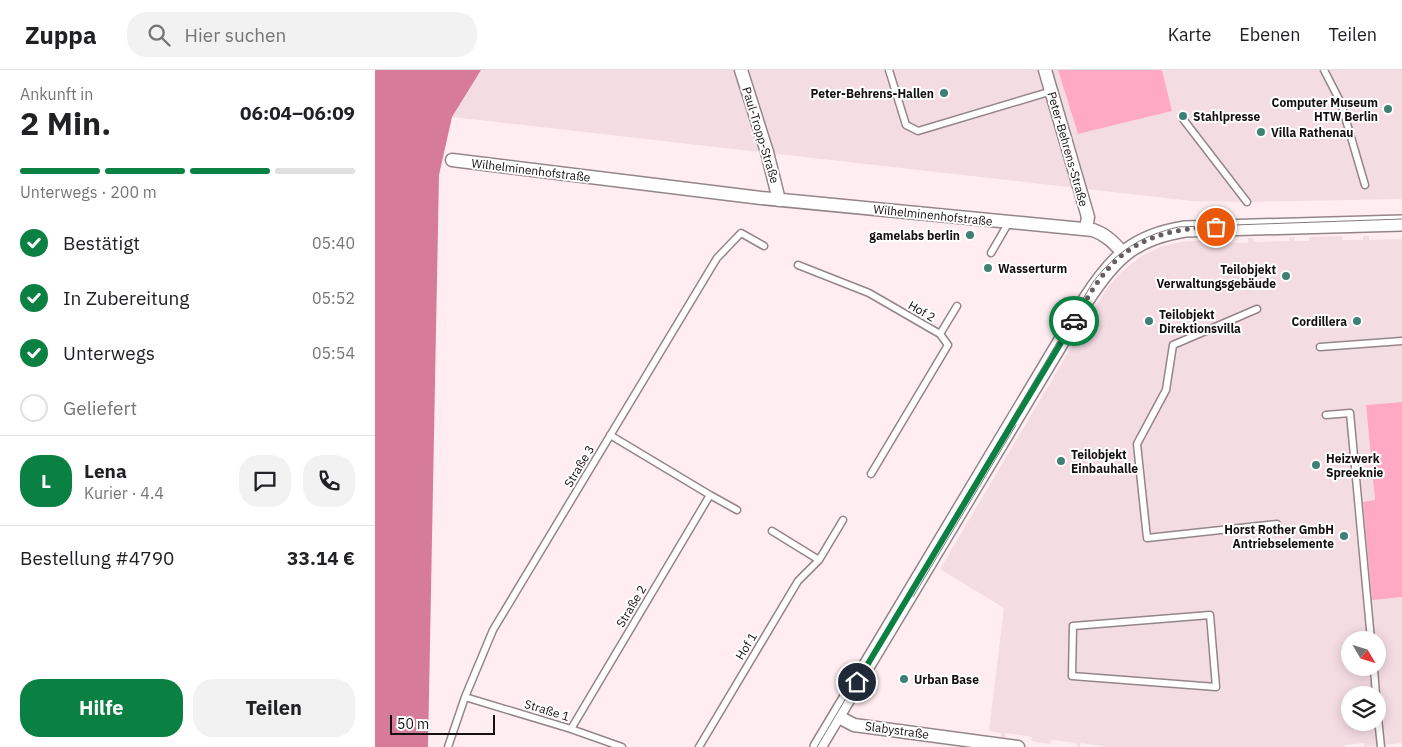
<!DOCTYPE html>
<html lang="de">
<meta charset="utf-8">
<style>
:root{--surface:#fff;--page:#f2f2f2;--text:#202124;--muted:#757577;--line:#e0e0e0;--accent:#0b8043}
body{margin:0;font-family:"IBM Plex Sans",sans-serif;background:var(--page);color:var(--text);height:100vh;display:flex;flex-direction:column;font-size:19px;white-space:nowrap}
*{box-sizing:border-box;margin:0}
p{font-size:16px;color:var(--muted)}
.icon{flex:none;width:28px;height:28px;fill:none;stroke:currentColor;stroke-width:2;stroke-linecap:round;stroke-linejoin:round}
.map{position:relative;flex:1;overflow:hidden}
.panel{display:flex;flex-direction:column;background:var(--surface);width:375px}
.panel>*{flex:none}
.needle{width:32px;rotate:128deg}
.fabs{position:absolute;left:966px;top:561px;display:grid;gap:10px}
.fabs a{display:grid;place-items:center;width:45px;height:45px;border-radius:50%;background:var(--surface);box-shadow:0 2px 12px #0003;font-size:25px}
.scale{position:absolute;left:15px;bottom:12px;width:105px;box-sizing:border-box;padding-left:5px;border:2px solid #151011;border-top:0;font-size:14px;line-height:18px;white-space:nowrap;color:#151011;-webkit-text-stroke:4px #fff;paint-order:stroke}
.pin{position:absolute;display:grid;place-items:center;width:42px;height:42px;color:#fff;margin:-21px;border:2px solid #fff;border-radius:50%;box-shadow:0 1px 5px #0007}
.courier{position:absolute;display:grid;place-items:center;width:50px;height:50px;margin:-25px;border:4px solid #0b8043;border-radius:50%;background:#fff;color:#222;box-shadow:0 1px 6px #0007}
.summary em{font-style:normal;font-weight:700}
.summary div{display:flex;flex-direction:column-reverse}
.summary{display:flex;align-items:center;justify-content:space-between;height:85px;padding:0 20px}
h1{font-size:32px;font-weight:700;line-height:38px}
.bar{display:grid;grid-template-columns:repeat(4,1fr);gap:8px 5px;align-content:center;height:60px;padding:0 20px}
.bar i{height:6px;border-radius:4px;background:var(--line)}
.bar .current{background:var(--accent)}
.bar p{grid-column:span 4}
.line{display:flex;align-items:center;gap:12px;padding:0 20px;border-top:1px solid var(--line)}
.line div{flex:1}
.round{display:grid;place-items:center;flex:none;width:52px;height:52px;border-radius:20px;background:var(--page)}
ol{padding:0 20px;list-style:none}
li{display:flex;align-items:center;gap:15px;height:55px}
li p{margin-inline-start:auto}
li .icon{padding:5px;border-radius:50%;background:var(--accent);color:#fff;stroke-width:4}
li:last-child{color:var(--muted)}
li i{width:28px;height:28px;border:2px solid var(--line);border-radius:50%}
.primary-button{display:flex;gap:10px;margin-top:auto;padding:10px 20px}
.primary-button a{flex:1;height:58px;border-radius:20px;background:var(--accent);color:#fff;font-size:20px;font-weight:700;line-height:58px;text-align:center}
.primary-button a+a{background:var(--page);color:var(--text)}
header{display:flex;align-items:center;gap:30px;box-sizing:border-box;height:70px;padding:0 25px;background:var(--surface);border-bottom:1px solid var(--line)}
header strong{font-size:24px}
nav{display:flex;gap:28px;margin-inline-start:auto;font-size:18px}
.search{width:350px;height:45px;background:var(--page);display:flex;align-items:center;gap:12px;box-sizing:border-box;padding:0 18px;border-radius:20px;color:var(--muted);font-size:19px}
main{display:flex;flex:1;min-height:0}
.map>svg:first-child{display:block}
.built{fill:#f4dce3;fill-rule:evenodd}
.green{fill:#ffa9c4}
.water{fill:#d67b9a}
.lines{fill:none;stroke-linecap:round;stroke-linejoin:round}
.service-casing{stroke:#948589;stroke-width:9}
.minor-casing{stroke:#948589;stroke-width:15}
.tertiary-casing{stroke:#948589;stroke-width:18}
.service{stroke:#fff;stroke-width:6}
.minor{stroke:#fff;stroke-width:12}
.tertiary{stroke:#fff;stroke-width:15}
.tram{stroke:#857a7d;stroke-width:1}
.done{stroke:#675d60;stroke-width:5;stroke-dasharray:0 9}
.route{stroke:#0b8043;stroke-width:6}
.poi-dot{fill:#3e8174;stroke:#fff;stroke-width:2}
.labels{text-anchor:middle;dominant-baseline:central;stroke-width:4;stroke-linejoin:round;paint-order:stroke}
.poi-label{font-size:12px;font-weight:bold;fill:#151011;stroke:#fff;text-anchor:start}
.street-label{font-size:12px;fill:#151011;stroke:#fff}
</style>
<header>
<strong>Zuppa</strong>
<div class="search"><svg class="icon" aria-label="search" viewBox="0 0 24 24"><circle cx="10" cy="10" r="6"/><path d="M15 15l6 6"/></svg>Hier suchen</div>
<nav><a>Karte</a><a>Ebenen</a><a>Teilen</a></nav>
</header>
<main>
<section class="panel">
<div class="summary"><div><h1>2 Min.</h1><p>Ankunft in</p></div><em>06:04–06:09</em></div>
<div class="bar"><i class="current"></i><i class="current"></i><i class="current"></i><i></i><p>Unterwegs · 200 m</p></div>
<ol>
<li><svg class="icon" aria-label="check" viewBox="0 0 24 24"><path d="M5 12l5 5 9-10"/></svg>Bestätigt<p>05:40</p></li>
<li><svg class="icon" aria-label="check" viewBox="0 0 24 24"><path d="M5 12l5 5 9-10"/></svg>In Zubereitung<p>05:52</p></li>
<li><svg class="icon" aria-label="check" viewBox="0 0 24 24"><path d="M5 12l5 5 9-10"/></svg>Unterwegs<p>05:54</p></li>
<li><i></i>Geliefert</li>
</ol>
<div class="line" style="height:90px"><b class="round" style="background:var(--accent);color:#fff">L</b><div><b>Lena</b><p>Kurier · 4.4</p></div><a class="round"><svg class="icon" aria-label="chat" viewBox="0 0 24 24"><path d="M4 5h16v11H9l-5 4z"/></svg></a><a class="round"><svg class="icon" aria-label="phone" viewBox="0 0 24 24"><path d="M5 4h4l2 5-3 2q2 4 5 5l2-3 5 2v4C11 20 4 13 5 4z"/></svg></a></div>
<div class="line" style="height:65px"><div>Bestellung #4790</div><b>33.14 €</b></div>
<div class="primary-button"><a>Hilfe</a><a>Teilen</a></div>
</section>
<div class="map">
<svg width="1027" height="677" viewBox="0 0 1027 677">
<rect width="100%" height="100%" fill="#ffedf2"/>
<!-- built -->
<path class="built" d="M106,0H683L703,64L797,41L787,0H1027V129L872,132L817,131L77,47Z
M1027,165V332L991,335L1000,431L988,432L997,529L1027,527V673L991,677H989V673L970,675V677H732L706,673L705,677H702L701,673L676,670L675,674L656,671L657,667L631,663L630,668L626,667V663L614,661L629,538L565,499L717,242L734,216L743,205L765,187L785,177L805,172L842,169V173H873V168H878L879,172L914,171V168L919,167L920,171H934V167L967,166V170H988V166H994V170L1027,169ZM975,570H1002V598H975ZM975,625H1002V652H975Z"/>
<!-- green -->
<path class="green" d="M683,0H787L797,41L703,64Z
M1027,332V527L997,530L988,432L1000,430L991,335Z"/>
<!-- water -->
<path class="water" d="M0,0H106L77,47L64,105L53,677H0Z"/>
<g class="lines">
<defs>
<path id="service" d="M514,0L531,55L543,61L677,21
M949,0L966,33L990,115
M808,49L872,132
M616,183L634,152
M423,195L494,223L565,264L573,275L496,404
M882,239L798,275L791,320L762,374L772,468L902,454
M565,264L582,236
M945,277L1027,271
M951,345L975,343L996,570
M335,425L362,440
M397,461L444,490
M835,545L841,617L697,606L698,556Z
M999,598L1001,625
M90,627L196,659L247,677
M1002,638L1006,677
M196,659L335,425L235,365
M73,677L90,627L118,560L342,188L366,163L389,176
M324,677L423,511L444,490L468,450"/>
<path id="minor" d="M366,0L392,82L404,130
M670,0L713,147L711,159
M77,90L386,128L718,160C732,165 739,173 749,184
M462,646L479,655L643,677"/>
<path id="tertiary" d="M443,677L711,230C738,188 759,167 810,159L1027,153"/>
</defs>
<!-- service casing -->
<use href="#service" class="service-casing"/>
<!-- minor casing -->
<use href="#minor" class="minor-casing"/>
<!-- tertiary casing -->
<use href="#tertiary" class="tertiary-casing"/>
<!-- service -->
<use href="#service" class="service"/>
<!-- minor -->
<use href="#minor" class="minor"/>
<!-- tertiary -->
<use href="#tertiary" class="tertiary"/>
<!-- tram -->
<path class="tram" d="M538,527L641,355
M442,677L718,212C742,181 766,166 803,157L1027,149"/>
</g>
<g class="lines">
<!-- done -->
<path class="done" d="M699,251C709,234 719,215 733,199C760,167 800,158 841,157"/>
<!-- route -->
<path class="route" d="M482,612L699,251"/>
</g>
<!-- markers -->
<g class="poi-dot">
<circle cx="569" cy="23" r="5"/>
<circle cx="1013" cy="39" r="5"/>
<circle cx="808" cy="46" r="5"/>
<circle cx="886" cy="62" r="5"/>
<circle cx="595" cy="165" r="5"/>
<circle cx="613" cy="198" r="5"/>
<circle cx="911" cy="206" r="5"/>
<circle cx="774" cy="251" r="5"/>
<circle cx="982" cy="251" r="5"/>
<circle cx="686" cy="391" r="5"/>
<circle cx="941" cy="395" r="5"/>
<circle cx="969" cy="466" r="5"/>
<circle cx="529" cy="609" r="5"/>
</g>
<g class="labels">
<!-- poi labels -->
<g class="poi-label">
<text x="559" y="23" text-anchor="end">Peter-Behrens-Hallen</text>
<text x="1003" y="32" text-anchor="end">Computer Museum<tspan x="1003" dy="14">HTW Berlin</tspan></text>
<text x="818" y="46">Stahlpresse</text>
<text x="896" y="62">Villa Rathenau</text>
<text x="585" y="165" text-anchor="end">gamelabs berlin</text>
<text x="623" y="198">Wasserturm</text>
<text x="901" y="199" text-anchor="end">Teilobjekt<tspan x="901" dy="14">Verwaltungsgebäude</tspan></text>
<text x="784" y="244">Teilobjekt<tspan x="784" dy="14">Direktionsvilla</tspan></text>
<text x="972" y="251" text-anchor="end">Cordillera</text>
<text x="696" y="384">Teilobjekt<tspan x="696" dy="14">Einbauhalle</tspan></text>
<text x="951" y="388">Heizwerk<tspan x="951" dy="14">Spreeknie</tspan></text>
<text x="959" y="459" text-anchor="end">Horst Rother GmbH<tspan x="959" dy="14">Antriebselemente</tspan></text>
<text x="539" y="609">Urban Base</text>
</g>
<!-- street labels -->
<g class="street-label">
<text transform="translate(386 65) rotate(73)">Paul-Tropp-Straße</text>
<text transform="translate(693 79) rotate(74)">Peter-Behrens-Straße</text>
<text transform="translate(156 100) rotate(7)">Wilhelminenhofstraße</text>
<text transform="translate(558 145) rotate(6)">Wilhelminenhofstraße</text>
<text transform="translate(547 241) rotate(30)">Hof 2</text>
<text transform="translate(204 396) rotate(-59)">Straße 3</text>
<text transform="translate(256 536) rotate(-59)">Straße 2</text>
<text transform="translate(371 576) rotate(-59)">Hof 1</text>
<text transform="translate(172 640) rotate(17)">Straße 1</text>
<text transform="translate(522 660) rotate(8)">Slabystraße</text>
</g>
</g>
</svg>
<div class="fabs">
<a><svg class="needle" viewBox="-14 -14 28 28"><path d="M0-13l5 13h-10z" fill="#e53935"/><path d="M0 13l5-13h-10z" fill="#757577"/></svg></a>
<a><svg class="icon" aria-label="layers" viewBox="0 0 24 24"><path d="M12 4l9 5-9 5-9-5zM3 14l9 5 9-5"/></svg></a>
</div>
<div class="scale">50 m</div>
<div class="pin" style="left:841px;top:157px;background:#ea580c"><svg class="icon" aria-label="bag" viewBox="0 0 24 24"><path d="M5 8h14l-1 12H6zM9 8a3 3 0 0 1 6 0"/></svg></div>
<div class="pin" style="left:482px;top:612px;background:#1f2937"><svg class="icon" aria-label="home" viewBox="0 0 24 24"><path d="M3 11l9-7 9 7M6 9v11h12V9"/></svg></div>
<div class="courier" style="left:699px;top:251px"><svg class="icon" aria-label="car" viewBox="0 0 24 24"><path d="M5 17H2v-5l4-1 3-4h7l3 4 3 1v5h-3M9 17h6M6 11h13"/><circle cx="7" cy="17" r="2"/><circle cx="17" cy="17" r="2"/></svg></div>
</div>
</main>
